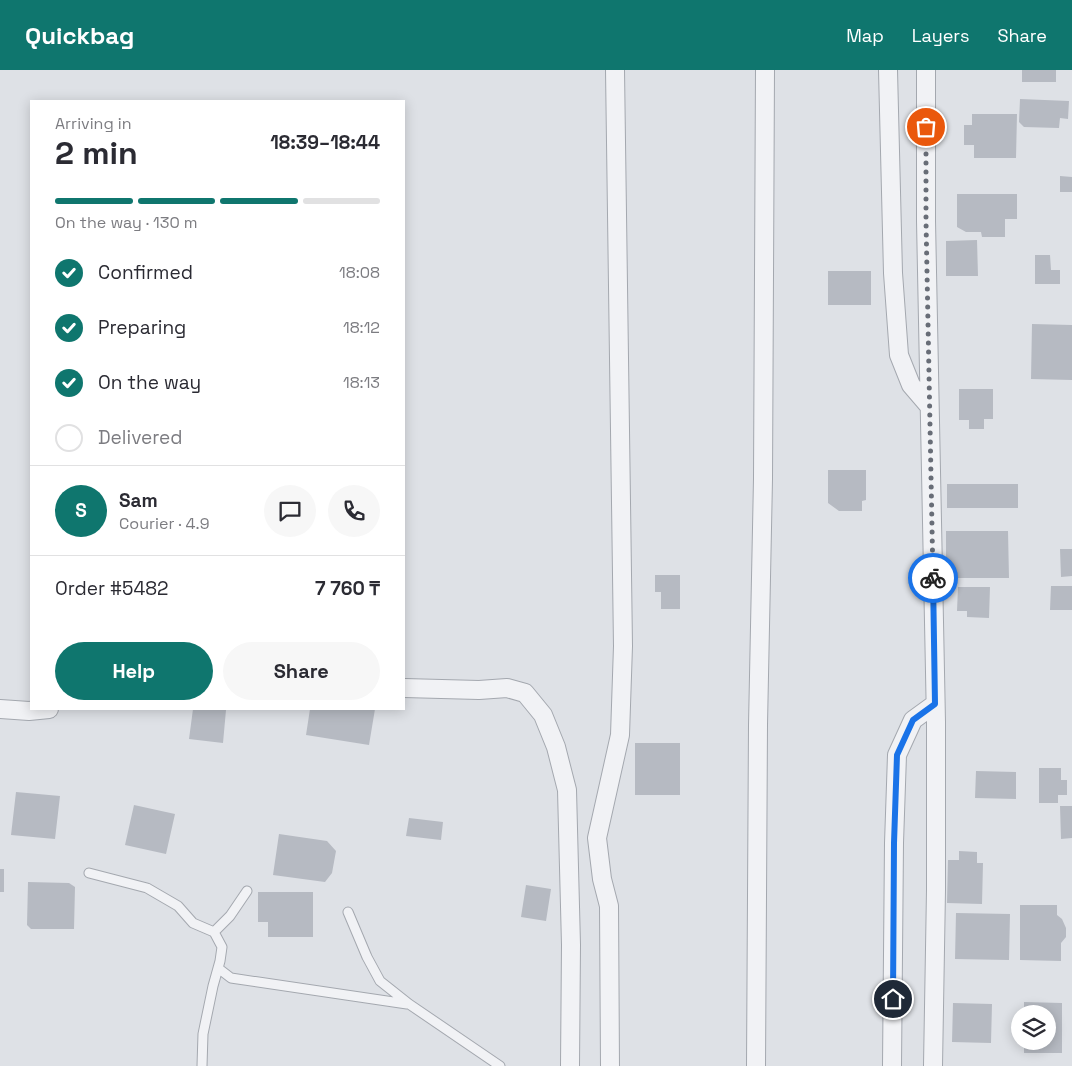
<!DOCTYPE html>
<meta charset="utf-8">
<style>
:root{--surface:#fff;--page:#f7f7f7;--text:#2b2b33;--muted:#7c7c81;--line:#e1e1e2;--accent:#0f766e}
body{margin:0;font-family:"Space Grotesk",sans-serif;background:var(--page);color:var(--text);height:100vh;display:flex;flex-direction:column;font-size:19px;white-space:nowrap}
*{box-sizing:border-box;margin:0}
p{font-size:16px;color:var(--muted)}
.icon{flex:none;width:28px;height:28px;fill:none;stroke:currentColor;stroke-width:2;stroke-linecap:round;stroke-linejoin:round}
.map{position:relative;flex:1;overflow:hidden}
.drawer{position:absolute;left:30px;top:30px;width:375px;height:610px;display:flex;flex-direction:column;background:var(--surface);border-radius:0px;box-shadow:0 2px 12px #0003}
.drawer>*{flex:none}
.controls{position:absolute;left:1011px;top:935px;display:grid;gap:10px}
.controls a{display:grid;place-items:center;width:45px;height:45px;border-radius:50%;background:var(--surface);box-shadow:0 2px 12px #0003;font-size:25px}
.pin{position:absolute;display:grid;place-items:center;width:42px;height:42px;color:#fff;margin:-21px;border:2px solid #fff;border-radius:50%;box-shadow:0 1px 5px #0007}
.courier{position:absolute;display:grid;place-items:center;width:50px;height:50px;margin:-25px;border:4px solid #1a73e8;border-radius:50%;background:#fff;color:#222;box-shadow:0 1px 6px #0007}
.overview em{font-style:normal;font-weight:800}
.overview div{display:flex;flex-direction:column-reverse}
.overview{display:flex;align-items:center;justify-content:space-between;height:85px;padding:0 25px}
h1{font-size:32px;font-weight:800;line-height:38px}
.bar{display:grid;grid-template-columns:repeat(4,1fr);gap:8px 5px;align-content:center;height:60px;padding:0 25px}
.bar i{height:6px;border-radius:4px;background:var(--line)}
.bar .selected{background:var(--accent)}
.bar p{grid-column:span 4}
.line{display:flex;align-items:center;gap:12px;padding:0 25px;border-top:1px solid var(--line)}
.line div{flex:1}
.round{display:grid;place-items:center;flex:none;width:52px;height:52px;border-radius:26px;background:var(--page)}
ol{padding:0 25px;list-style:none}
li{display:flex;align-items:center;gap:15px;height:55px}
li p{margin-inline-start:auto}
li .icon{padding:5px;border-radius:50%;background:var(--accent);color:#fff;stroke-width:4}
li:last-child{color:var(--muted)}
li i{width:28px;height:28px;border:2px solid var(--line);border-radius:50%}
.primary-button{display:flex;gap:10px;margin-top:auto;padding:10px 25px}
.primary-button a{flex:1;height:58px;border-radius:30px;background:var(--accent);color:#fff;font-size:20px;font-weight:800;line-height:58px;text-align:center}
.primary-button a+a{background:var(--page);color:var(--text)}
header{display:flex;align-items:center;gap:30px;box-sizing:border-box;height:70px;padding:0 25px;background:var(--accent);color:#fff}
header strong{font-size:24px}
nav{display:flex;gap:28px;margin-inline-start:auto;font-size:18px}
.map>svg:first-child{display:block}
.building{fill:#b6bac2}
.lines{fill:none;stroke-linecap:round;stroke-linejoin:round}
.lane-casing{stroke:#a4a8af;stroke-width:11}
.street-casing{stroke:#a4a8af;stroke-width:20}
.lane{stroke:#f1f2f5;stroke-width:9}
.street{stroke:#f1f2f5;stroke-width:18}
.done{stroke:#686d77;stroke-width:5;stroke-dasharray:0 9}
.route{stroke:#1a73e8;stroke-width:6}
</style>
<header>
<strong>Quickbag</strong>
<nav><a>Map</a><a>Layers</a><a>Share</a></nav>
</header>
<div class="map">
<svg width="1072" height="996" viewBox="0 0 1072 996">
<rect width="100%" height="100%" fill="#dee1e6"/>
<!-- building -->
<path class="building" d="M1022,0H1056V12H1022Z
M1020,29L1069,31L1068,49L1060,48L1059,58L1024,57L1019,52Z
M972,44H1017L1016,88H974V75H964V55H972Z
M1060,106L1072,107V122H1060Z
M957,124H1017V149H1005V167H982L981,162H966L957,157Z
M977,170L978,206H946V171Z
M1035,185H1050L1051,200H1060V214H1035Z
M828,201H871V235H828Z
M1032,254L1072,255V310L1031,309Z
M959,319H993V349H984V359H969V350H959Z
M828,400H866V430L862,431V441H839L828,433Z
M947,414H1018V438H947Z
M946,461H1008L1009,508H946Z
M1060,479H1072V506L1061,507Z
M655,505H680V539H661V522H655Z
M1051,516H1072V540H1050Z
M958,517H990L989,548L967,547V541H957Z
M193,639L226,640L223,673L189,669Z
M310,639H375L369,675L306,665Z
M635,673H680V725H635Z
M1039,698H1061V710H1067V725H1058V733H1039Z
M976,701L1016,702V729L975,728Z
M16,722L60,726L55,769L11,765Z
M134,735L175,744L166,784L125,775Z
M1060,736H1072V768L1061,769Z
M409,748L443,752L441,770L406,766Z
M279,764L327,771L336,781L332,803L325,812L273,805Z
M959,781L977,782V793H983L982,834L947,833L948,790H959Z
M0,799H4V822H0Z
M28,812L69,813L75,817L74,859H31L27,855Z
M526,815L551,819L546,851L521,847Z
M258,822H313V867H268V852H258Z
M1020,835H1057V845L1062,849L1066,858V867L1061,873V891L1020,890Z
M956,843L1010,844L1009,890L955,889Z
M1024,932L1062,933V983H1024V971H1048V944H1024Z
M953,933L992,934L991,973L952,972Z"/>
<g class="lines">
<defs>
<path id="lane" d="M89,803L147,818L178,836L193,853L214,862L222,877L220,891L213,916L203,964L202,996
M348,842L367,887L380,911L409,934L500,996
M214,862L230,846L247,821
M218,898L231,908L407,934"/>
<path id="street" d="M888,0L893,203L899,285L911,315L929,336
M926,0V151L936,652V820L933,996
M404,618L479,620L507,618L525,623L543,645L556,677L567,720L571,875L570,996
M0,639L29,641L49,639
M610,996L609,836L602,809L597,768L620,665L623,576L615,0
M756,996L758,655L763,409L765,0
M892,996L894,773L897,685L913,650L935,634"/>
</defs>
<!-- lane casing -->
<use href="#lane" class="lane-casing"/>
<!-- street casing -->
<use href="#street" class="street-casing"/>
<!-- lane -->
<use href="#lane" class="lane"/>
<!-- street -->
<use href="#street" class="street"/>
</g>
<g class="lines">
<!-- done -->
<path class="done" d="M926,57V151L933,508"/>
<!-- route -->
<path class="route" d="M893,929L894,773L897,685L913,650L935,634L933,508"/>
</g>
</svg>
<div class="controls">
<a><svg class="icon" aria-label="layers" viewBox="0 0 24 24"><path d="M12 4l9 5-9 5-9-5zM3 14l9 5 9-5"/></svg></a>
</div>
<div class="pin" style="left:926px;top:57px;background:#ea580c"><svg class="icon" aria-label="bag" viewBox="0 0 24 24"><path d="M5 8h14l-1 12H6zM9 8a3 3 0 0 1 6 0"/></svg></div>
<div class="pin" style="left:893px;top:929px;background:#1f2937"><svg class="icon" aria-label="home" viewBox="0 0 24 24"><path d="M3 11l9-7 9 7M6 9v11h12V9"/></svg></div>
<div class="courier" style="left:933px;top:508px"><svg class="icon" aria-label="bike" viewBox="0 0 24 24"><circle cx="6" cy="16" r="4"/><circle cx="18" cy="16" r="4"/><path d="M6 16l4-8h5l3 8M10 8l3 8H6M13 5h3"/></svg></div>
<section class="drawer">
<div class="overview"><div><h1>2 min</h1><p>Arriving in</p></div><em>18:39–18:44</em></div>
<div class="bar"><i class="selected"></i><i class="selected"></i><i class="selected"></i><i></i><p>On the way · 130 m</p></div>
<ol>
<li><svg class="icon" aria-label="check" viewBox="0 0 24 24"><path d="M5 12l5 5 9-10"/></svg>Confirmed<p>18:08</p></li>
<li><svg class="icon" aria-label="check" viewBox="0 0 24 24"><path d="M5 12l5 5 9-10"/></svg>Preparing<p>18:12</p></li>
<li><svg class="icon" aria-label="check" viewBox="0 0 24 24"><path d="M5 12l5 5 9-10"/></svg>On the way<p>18:13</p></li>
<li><i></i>Delivered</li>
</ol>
<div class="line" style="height:90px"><b class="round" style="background:var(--accent);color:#fff">S</b><div><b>Sam</b><p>Courier · 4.9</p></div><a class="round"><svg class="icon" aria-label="chat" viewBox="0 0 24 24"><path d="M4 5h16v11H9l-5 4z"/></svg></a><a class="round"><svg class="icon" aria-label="phone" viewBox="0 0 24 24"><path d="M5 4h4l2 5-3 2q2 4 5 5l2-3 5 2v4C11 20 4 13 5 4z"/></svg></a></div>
<div class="line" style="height:65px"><div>Order #5482</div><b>7 760 ₸</b></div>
<div class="primary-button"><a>Help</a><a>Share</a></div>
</section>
</div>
